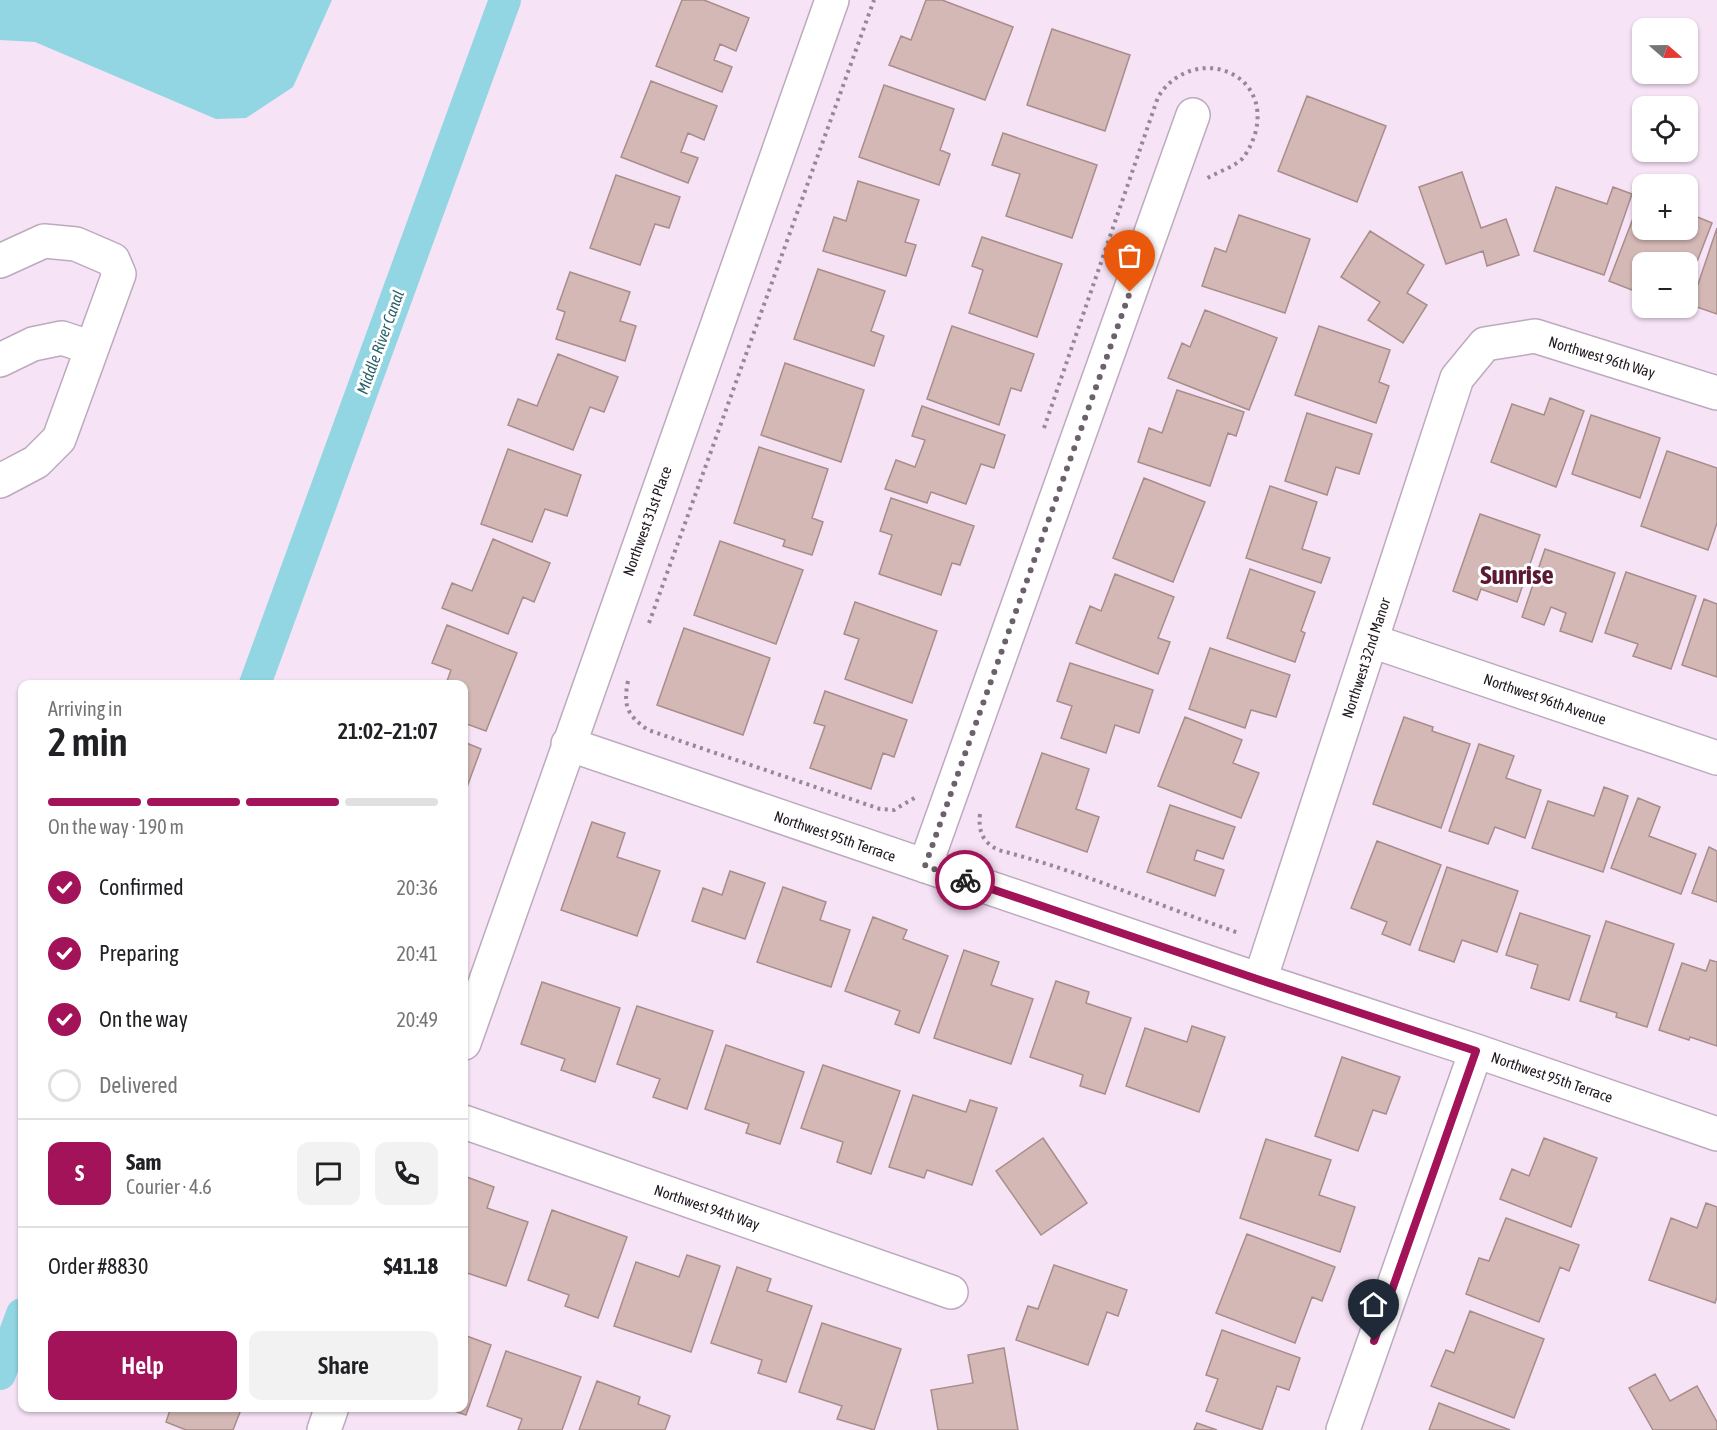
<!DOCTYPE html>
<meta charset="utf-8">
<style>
:root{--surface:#fff;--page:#f2f2f2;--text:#202124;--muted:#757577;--line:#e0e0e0;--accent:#a21359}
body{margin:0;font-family:"Asap Condensed",sans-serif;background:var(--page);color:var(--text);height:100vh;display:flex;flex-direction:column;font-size:22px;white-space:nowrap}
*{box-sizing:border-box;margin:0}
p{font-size:20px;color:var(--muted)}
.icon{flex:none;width:33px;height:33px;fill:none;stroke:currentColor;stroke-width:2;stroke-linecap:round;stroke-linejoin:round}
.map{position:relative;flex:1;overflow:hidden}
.sheet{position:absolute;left:18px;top:680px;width:450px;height:732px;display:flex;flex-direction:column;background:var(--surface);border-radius:12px;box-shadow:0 2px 4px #0004}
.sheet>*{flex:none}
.needle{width:39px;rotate:110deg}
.fabs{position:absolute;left:1632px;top:18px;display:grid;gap:12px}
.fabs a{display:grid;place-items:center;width:66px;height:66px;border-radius:12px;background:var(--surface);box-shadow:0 2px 4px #0004;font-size:30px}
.pin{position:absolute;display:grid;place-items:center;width:51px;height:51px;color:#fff;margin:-62px -26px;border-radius:50% 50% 50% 0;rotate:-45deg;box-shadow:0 0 6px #0007}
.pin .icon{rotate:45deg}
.courier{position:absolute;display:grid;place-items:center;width:60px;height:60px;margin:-30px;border:4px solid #a21359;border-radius:50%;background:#fff;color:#222;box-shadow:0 2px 8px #0007}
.head em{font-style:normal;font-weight:600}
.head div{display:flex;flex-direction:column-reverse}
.head{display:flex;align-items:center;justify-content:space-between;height:102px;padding:0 30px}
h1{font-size:39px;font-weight:600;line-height:45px}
.bar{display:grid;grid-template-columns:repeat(4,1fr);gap:9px 6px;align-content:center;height:72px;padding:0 30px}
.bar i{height:8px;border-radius:4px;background:var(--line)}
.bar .selected{background:var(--accent)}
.bar p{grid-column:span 4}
.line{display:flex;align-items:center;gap:15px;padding:0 30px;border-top:2px solid var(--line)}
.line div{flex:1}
.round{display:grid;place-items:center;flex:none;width:63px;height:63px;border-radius:12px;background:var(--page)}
ol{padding:0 30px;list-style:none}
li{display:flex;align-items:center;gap:18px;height:66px}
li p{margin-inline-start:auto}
li .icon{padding:6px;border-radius:50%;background:var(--accent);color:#fff;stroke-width:4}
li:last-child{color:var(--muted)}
li i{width:33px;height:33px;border:3px solid var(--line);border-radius:50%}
.button{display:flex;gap:12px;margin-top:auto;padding:12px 30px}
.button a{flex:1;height:69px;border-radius:12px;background:var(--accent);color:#fff;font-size:24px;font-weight:600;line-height:69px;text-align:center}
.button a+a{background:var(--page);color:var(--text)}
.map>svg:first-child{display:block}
.water{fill:#91d6e2}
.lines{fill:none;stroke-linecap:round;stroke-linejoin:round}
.canal{stroke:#91d6e2;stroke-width:32}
.building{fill:#d3b8b5;stroke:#a88d8b;stroke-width:1.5}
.minor-casing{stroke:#bcaabd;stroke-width:36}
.path{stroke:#968896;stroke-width:4;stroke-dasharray:3 4.5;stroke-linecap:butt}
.minor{stroke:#fff;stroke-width:33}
.done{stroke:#6b606b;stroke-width:6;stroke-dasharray:0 10.8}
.route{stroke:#a21359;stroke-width:8}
.labels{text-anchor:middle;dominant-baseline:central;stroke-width:6;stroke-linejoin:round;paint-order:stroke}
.street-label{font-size:15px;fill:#201920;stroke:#fff}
.water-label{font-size:16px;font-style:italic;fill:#29616b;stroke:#fff}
.town-label{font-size:27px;font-weight:bold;fill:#5b1934;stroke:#fff}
</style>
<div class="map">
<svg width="1717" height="1430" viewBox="0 0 1717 1430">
<rect width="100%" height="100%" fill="#f6e3f6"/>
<!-- water -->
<path class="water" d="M0,0H332L293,87L246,118L216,119L35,42L0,40Z"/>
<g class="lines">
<!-- canal -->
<path class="canal" d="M255,684L505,0
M0,1374L22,1314"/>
</g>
<!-- building -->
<path class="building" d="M682,0H704L749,18L736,51L720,44L714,60L732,67L722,92L656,66Z
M926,0H942L1013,27L985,100L889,65L901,36L911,40Z
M1052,29L1130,55L1105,131L1027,105Z
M651,81L717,106L704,140L688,133L681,152L698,158L688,183L621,157Z
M884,85L954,109L940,150L950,154L939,185L859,157Z
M1307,96L1386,126L1357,202L1278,171Z
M1003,133L1097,165L1072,238L1006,216L1020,174L992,165Z
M1462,172L1481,228L1506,219L1519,255L1487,266L1483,251L1446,264L1419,187Z
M616,175L680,197L669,228L655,224L640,265L590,248Z
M858,181L919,200L905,242L916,245L906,276L823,251L834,217L846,221Z
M1556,187L1607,204L1613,187L1632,194L1604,275L1534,251Z
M1642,195V230H1688V213L1712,223L1688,285V262H1642V294L1609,281Z
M1239,215L1310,239L1285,313L1202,286L1215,248L1226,252Z
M1717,228V314L1691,305Z
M1370,231L1424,265L1407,293L1427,305L1403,343L1368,320L1380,302L1341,277Z
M982,237L1062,264L1037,337L969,313L983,270L972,266Z
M818,269L885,291L871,331L884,336L874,366L794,339Z
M570,272L630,292L620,321L636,326L625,361L556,339L565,312L557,309Z
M1205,310L1277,338L1249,410L1168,378L1182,343L1190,347Z
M952,326L1034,354L1021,391L1011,388L999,425L927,399Z
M1319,326L1390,350L1379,382L1389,386L1376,423L1295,395Z
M558,354L618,377L604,412L590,407L573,450L508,425L518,399L537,406Z
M785,363L864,390L841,462L761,435Z
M1177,390L1244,412L1236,436L1228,433L1210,486L1138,462L1149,428L1162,433Z
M1550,398L1584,411L1556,487L1491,462L1512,404L1544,415Z
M922,406L1005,435L994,468L981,464L966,504L931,492L927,503L885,489L896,460L915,467L925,440L912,436Z
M1307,413L1372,434L1359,474L1336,467L1327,495L1285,481Z
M1591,415L1660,438L1640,498L1572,474Z
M759,447L828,469L812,518L823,522L812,555L783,546L785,540L734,523Z
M508,449L581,475L567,516L545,509L532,542L481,524Z
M1667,451L1717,468V523L1708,550L1641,526Z
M1144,478L1205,502L1173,582L1113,558Z
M1270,486L1317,502L1302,549L1330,558L1321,583L1246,558Z
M891,498L974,526L960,565L952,563L941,595L879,574L892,535L880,531Z
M1480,514L1540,535L1517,602L1481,589L1477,600L1453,591Z
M493,539L550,563L534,602L523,597L508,634L442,608L452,583L472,591Z
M720,541L803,570L776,644L694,615Z
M1545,549L1615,573L1592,642L1560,631L1566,613L1551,607L1544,625L1522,617Z
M1250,569L1315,592L1301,631L1305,633L1295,662L1227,638Z
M1626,572L1696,596L1671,669L1633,656L1638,644L1605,633Z
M1115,574L1174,597L1158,638L1170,642L1158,674L1076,643L1090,606L1101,611Z
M1704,599L1717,604V677L1682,665Z
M855,602L937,631L912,703L845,679L859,639L844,634Z
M447,625L517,653L486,731L464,723V684H446L451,670L432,663Z
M684,628L770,658L743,735L657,705Z
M1210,648L1290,675L1276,717L1251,710L1245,728L1189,709Z
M1070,663L1153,690L1139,733L1115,725L1106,753L1061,738L1072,706L1057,701Z
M825,691L907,720L894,757L883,753L871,789L810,768L825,726L814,723Z
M1185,717L1242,740L1233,763L1259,773L1241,818L1158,786Z
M1404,717L1433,727L1432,731L1470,744L1441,828L1373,804Z
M464,742L481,749L464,795Z
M1479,744L1514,756L1506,778L1541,790L1525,838L1495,827L1488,844L1449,831Z
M1042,753L1089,769L1076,809L1099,817L1087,852L1016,827Z
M1604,787L1628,796L1603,872L1532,848L1548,801L1594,816Z
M1638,798L1660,807L1649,836L1696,854L1681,894L1611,868Z
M1170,805L1235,827L1223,859L1197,850L1194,860L1224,870L1215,896L1147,872Z
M592,822L625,833L617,857L660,871L637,936L561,910Z
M1377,841L1441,865L1410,945L1382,934L1387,922L1351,908Z
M1709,847L1717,851V902L1692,893Z
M1447,867L1518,891L1497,952L1462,940L1454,962L1419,950Z
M730,871L765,883L745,939L692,921L703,888L722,895Z
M783,887L826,902L820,920L850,930L831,987L757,962Z
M1520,913L1590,936L1569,1000L1531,988L1538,965L1506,955Z
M873,917L907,930L903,939L948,956L919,1033L895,1024L900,1011L845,991Z
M1606,921L1674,944L1647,1027L1616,1017L1617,1013L1580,1001Z
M964,950L999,962L991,985L1033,999L1011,1064L934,1038Z
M1710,960L1717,962V1046L1690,1037L1689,1040L1659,1030L1682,963L1706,971Z
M1056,981L1089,992L1086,1003L1131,1018L1105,1094L1080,1086L1083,1075L1030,1057Z
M542,982L620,1008L595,1082L561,1070L565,1059L521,1044Z
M637,1006L713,1031L687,1109L653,1097L660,1079L617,1064Z
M1192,1026L1225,1037L1199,1112L1126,1086L1145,1028L1187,1042Z
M726,1045L804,1072L780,1144L746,1133L749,1124L705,1109Z
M1342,1057L1400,1077L1386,1114L1373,1110L1358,1151L1315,1136Z
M823,1065L900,1091L871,1174L837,1162L843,1142L801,1128Z
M913,1095L966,1112L970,1100L997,1108L972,1185L927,1170L924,1178L889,1167Z
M1043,1138L1087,1203L1041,1235L996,1171Z
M1544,1138L1597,1158L1571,1227L1500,1199L1512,1169L1529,1176Z
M1266,1139L1331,1160L1319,1195L1355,1207L1340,1252L1240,1218Z
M464,1176L494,1187L487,1208L528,1222L506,1286L464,1272Z
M1706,1203L1717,1207V1297L1715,1303L1649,1280L1671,1218L1697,1228Z
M552,1210L627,1237L598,1318L565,1306L569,1295L528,1280Z
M1506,1218L1579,1245L1569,1271L1560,1267L1539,1322L1466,1294L1479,1258L1489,1261Z
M1247,1234L1335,1267L1322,1301L1312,1297L1295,1343L1216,1313Z
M687,1255L720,1266L691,1352L614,1326L636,1262L679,1277Z
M1054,1265L1127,1290L1118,1316L1107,1312L1088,1365L1016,1340L1028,1306L1038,1309Z
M737,1267L771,1279L767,1291L812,1306L786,1382L758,1373L762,1360L711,1343Z
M1470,1311L1544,1339L1514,1418L1431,1386L1446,1350L1454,1353Z
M822,1323L901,1349L874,1430L837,1419L842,1406L799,1392Z
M1222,1330L1300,1358L1289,1390L1277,1386L1262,1430L1206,1411L1218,1379L1206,1375Z
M464,1335L491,1345L466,1415L442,1407H464Z
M1004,1348L1018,1430H938L931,1390L973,1383L968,1355Z
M506,1351L581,1377L562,1430H518L522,1419L487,1406Z
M1655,1374L1670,1401L1697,1386L1717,1422V1430H1653L1629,1388Z
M597,1381L640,1397L638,1404L670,1416L665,1430H579Z
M1439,1403L1510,1430H1429Z
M171,1407H242L233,1430H186L166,1422Z
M1197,1423L1217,1430H1194Z"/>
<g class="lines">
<defs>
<path id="minor" d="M0,261L44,241L76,244L113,260L119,274L59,439L36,462L0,481
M0,360L33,344L62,338L92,348
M1372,641L1717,758
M568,744L1260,980L1476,1051L1717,1134
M925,866L1193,115
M1260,980L1457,378L1485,344L1535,336L1717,393
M464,1043L832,0
M464,1122L951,1292
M324,1430L332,1407
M1343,1430L1476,1051"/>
</defs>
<!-- minor casing -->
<use href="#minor" class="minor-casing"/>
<!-- path -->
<path class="path" d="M1044,428L1158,97C1192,43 1273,70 1255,134C1252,143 1248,152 1242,159C1232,168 1217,172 1206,179
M649,623L874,0
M628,681C623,706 627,715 648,730L880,809L894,810L916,797
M980,814C978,832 983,842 998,850C1081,871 1159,906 1239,933"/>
<!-- minor -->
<use href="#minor" class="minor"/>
</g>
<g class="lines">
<!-- done -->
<path class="done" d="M965,880L925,866L1130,292"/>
<!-- route -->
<path class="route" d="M965,880L1260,980L1476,1051L1374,1341"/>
</g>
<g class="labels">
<!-- street labels -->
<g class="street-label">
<text transform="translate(1602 357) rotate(17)">Northwest 96th Way</text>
<text transform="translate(647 521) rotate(-70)">Northwest 31st Place</text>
<text transform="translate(1366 658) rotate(-72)">Northwest 32nd Manor</text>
<text transform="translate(1545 699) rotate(19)">Northwest 96th Avenue</text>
<text transform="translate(835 836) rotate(19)">Northwest 95th Terrace</text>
<text transform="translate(1552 1077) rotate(19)">Northwest 95th Terrace</text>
<text transform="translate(707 1207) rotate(19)">Northwest 94th Way</text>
</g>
<!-- water labels -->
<g class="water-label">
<text transform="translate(380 342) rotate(-70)">Middle River Canal</text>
</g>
<!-- town labels -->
<g class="town-label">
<text x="1517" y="574">Sunrise</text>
</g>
</g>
</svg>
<div class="fabs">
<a><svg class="needle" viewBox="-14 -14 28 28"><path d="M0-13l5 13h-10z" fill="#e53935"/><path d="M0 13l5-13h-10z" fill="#757577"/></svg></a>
<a><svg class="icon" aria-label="locate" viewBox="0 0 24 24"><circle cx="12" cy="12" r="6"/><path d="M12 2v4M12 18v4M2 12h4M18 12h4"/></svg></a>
<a>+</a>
<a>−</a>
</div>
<div class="pin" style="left:1130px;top:292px;background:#ea580c"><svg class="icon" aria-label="bag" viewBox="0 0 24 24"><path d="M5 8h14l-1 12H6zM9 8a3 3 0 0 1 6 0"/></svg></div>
<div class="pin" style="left:1374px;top:1341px;background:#1f2937"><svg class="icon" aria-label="home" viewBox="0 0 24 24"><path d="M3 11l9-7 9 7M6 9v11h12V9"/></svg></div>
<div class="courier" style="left:965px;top:880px"><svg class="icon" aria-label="bike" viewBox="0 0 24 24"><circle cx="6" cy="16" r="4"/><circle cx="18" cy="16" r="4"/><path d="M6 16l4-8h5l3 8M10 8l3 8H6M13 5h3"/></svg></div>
<section class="sheet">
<div class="head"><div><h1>2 min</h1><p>Arriving in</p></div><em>21:02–21:07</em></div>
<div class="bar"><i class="selected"></i><i class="selected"></i><i class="selected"></i><i></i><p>On the way · 190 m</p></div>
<ol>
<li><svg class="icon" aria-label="check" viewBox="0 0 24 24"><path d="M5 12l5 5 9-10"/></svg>Confirmed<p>20:36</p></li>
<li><svg class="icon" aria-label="check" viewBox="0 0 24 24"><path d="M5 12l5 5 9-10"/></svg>Preparing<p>20:41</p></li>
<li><svg class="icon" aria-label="check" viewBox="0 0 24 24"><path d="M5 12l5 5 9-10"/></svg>On the way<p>20:49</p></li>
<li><i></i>Delivered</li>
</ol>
<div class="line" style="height:108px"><b class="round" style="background:var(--accent);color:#fff">S</b><div><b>Sam</b><p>Courier · 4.6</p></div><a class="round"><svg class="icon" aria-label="chat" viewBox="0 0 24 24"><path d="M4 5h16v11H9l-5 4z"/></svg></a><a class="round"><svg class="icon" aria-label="phone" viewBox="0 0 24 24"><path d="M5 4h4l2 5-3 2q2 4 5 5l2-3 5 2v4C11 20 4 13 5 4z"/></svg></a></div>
<div class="line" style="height:78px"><div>Order #8830</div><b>$41.18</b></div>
<div class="button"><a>Help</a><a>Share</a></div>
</section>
</div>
